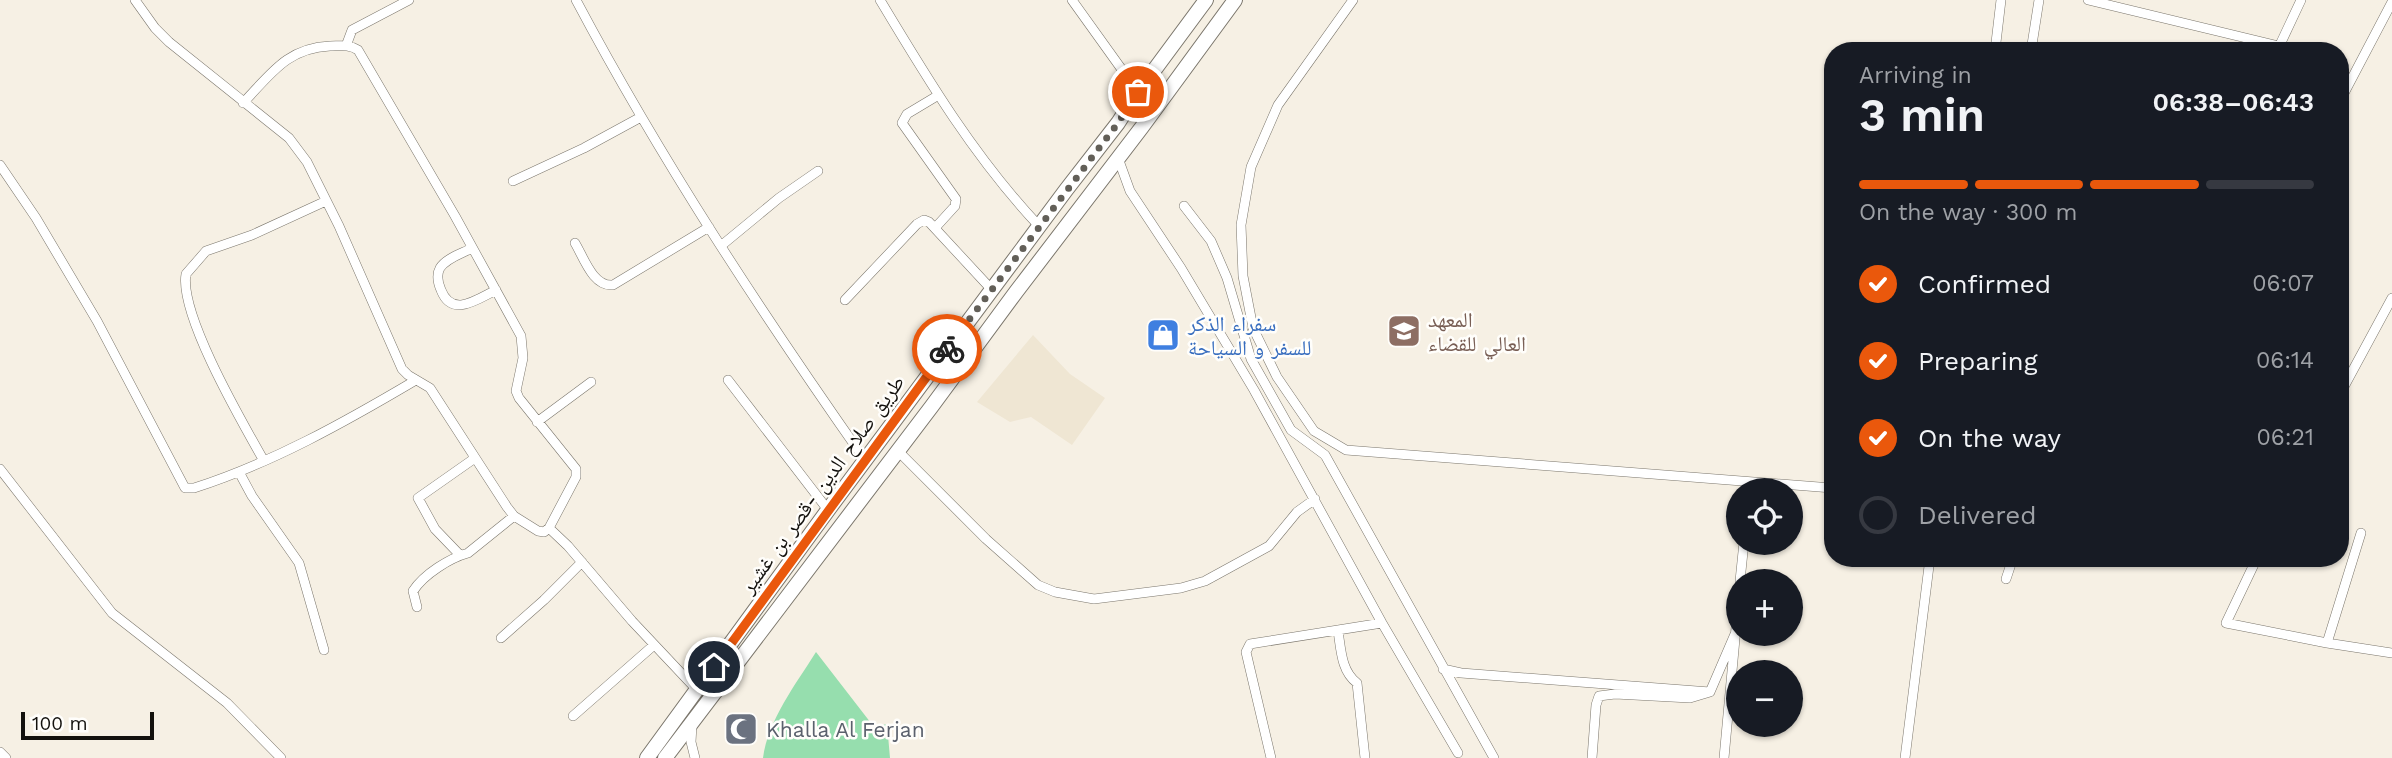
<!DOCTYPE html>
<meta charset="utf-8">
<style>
:root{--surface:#171b24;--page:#242831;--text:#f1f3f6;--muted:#9ea1a6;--line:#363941;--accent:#ea580c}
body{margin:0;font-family:"Work Sans","Noto Naskh Arabic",sans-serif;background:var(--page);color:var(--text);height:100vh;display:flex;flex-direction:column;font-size:26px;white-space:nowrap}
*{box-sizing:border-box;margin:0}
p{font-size:23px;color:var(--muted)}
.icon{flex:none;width:38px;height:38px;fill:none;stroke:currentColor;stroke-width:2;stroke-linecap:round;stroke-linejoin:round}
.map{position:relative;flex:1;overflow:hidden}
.panel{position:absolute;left:1824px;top:42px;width:525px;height:525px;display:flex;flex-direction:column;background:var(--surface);border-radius:28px;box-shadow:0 2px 5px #0004}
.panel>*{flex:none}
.fabs{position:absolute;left:1726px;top:478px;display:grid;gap:14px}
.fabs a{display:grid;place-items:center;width:77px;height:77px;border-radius:50%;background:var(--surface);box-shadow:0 2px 5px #0004;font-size:35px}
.scale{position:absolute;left:21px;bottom:18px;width:133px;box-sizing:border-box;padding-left:7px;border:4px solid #13110d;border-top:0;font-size:19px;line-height:24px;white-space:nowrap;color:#13110d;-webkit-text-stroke:5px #fffefb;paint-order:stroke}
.pin{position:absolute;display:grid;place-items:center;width:60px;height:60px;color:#fff;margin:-30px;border:4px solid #fff;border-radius:50%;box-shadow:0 2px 7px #0007}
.courier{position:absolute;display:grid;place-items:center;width:70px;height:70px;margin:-35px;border:5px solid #ea580c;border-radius:50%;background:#fff;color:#222;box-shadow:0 2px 9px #0007}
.overview em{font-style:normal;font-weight:600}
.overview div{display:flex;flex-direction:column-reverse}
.overview{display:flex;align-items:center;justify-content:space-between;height:119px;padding:0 35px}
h1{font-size:46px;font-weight:600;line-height:52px}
.bar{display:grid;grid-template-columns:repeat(4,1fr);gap:10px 7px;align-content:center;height:84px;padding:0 35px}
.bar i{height:9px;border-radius:5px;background:var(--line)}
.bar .on{background:var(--accent)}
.bar p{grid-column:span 4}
ol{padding:0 35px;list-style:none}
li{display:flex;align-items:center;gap:21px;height:77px}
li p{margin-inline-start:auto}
li .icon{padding:7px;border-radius:50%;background:var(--accent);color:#fff;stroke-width:4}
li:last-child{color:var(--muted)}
li i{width:38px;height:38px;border:4px solid var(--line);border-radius:50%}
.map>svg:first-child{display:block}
.built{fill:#efe6d3}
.green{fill:#96deae}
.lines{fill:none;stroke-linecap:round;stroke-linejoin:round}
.minor-casing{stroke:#7b766c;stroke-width:10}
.highway-casing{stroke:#7b766c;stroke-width:16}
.minor{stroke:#fff;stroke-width:9}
.highway{stroke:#fff;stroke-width:14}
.done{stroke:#625f58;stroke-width:7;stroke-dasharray:0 12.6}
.route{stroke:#ea580c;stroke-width:9}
.labels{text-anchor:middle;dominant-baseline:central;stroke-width:5;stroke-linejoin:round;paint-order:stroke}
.education-label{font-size:21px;fill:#785e54;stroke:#fffefb;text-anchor:start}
.shop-label{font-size:21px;fill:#366cbe;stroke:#fffefb;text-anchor:start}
.street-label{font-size:21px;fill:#13110d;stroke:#fffefb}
.worship-label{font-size:21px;fill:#5b616d;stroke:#fffefb;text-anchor:start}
</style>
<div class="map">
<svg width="2392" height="758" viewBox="0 0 2392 758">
<rect width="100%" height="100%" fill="#f6f0e4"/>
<!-- built -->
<path class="built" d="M1033,335L1070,374L1105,398L1072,445L1031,417L1010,422L977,402Z"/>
<!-- green -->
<path class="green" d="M816,652L874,727L887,724L890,758H763C768,720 796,684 816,652Z"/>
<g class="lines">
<defs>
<path id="minor" d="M135,0L155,28L169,42L289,138L307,162L339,226L402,369L408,375L430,388L507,507L514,516L538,531L544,532L549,528L568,546L632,621L697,690
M576,0C661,160 761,312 865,460
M880,0C928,80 975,158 1039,226
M1072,0L1138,92
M1353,0L1278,105L1251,167L1241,225L1243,276L1253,328L1277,377L1314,431L1346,450L1832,488
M2088,0L2279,46
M346,46L352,30L409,0
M2278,49L2301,0
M1995,51L2001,0
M2031,51L2039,0
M2340,101L2392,2
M243,103C271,74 287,48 330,46C340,46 349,44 358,50L455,216L521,336L523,358L516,391L519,398L576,469V477L549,528
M1118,158L1130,191L1181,268L1254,390L1382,623L1458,753
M0,165L36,218L97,321L185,488H194C272,463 345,422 416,380
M513,181L584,148L641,117
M1184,206L1211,241L1227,278L1251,359L1291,430L1325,455L1494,758
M935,228L955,206L956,199L902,123L907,114L937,96
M575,243C584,258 593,287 613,285L709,227
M722,245L779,198L818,171
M472,248C463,253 446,258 440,268C436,275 438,283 441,290C452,318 476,300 496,290
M845,300L917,224L924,220L929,222L992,290
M728,380L828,510
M2340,394L2392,298
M537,422L591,382
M898,451L986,539L1038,585L1055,592L1094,599L1181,588L1205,581L1269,546L1297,512L1315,499
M264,461C242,422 179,314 186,274L206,251L252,235L326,201
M0,469L112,613L227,703L281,758
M239,472L252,496L299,563L324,650
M459,554L435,529L418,498L475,458
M2257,558L2226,623L2327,643L2392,653
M2006,579L2013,558
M1740,581L1744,542
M417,607L413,591C424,574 450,558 468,553L514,516
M1338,631C1341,649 1341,671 1357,683L1365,758
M501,638L544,600L582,562
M2327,643L2361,533
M1443,669L1461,673L1710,692
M573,716L654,645
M692,725L691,742L695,758
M0,752L6,758
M1271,758L1246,652L1250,644L1382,623
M1592,758L1596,705L1599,696L1615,694L1690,698L1710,692L1735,634
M1724,758L1738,606
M1905,758L1930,558"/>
<path id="highway" d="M647,758L828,510L1066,190L1118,123L1138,92L1206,0
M665,758L932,406L1016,292L1142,127L1235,0"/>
</defs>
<!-- minor casing -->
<use href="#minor" class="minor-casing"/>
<!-- highway casing -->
<use href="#highway" class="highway-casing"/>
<!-- minor -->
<use href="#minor" class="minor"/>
<!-- highway -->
<use href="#highway" class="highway"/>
</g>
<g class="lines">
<!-- done -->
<path class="done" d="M947,349L1118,123L1138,92"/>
<!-- route -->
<path class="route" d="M714,667L947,349"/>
</g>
<!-- icons -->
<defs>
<symbol id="university-square" viewBox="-11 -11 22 22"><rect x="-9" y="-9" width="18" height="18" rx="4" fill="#8d6e63" stroke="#fffefb"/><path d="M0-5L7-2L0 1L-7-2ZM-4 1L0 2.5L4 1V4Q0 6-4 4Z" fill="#fff"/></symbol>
<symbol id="shop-square" viewBox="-11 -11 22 22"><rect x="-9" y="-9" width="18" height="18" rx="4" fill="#3f7fe0" stroke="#fffefb"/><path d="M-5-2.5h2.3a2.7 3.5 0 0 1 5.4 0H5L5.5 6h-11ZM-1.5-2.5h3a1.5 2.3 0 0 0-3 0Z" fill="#fff"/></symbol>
<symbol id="mosque-square" viewBox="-11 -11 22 22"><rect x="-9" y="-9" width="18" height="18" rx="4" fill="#6b7280" stroke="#fffefb"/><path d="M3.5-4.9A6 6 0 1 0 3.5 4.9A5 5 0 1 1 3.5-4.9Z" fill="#fff"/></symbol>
</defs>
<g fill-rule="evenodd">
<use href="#university-square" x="1385" y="312" width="38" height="38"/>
<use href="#shop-square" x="1144" y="316" width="38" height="38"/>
<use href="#mosque-square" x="722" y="710" width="38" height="38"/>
</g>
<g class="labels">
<!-- education labels -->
<g class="education-label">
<text x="1428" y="319">المعهد<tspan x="1428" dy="24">العالي للقضاء</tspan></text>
</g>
<!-- shop labels -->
<g class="shop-label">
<text x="1188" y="323">سفراء الذكر<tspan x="1188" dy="24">للسفر و السياحة</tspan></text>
</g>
<!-- street labels -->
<g class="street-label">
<text transform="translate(822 484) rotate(-54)">طريق صلاح الدين -قصر بن غشير</text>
</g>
<!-- worship labels -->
<g class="worship-label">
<text x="766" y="729">Khalla Al Ferjan</text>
</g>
</g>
</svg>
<div class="fabs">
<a><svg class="icon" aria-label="locate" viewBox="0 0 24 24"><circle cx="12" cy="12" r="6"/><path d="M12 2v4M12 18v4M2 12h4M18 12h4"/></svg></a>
<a>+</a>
<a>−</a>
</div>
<div class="scale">100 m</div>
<div class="pin" style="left:1138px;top:92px;background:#ea580c"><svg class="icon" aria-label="bag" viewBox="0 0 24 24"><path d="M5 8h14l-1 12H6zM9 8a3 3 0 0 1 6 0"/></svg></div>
<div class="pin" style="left:714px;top:667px;background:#1f2937"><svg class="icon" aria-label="home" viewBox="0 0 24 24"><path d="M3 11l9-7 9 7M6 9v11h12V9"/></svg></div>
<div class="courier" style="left:947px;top:349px"><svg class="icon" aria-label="bike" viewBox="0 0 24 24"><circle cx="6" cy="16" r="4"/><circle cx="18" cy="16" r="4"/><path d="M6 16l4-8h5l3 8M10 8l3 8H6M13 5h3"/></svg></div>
<section class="panel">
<div class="overview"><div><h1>3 min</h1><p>Arriving in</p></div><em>06:38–06:43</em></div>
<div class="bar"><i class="on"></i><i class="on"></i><i class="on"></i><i></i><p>On the way · 300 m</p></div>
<ol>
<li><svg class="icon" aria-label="check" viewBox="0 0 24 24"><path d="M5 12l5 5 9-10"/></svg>Confirmed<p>06:07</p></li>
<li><svg class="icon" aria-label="check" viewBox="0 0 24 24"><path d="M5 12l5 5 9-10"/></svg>Preparing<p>06:14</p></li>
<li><svg class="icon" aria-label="check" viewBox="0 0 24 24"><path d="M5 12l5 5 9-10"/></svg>On the way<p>06:21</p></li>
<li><i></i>Delivered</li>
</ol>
</section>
</div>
